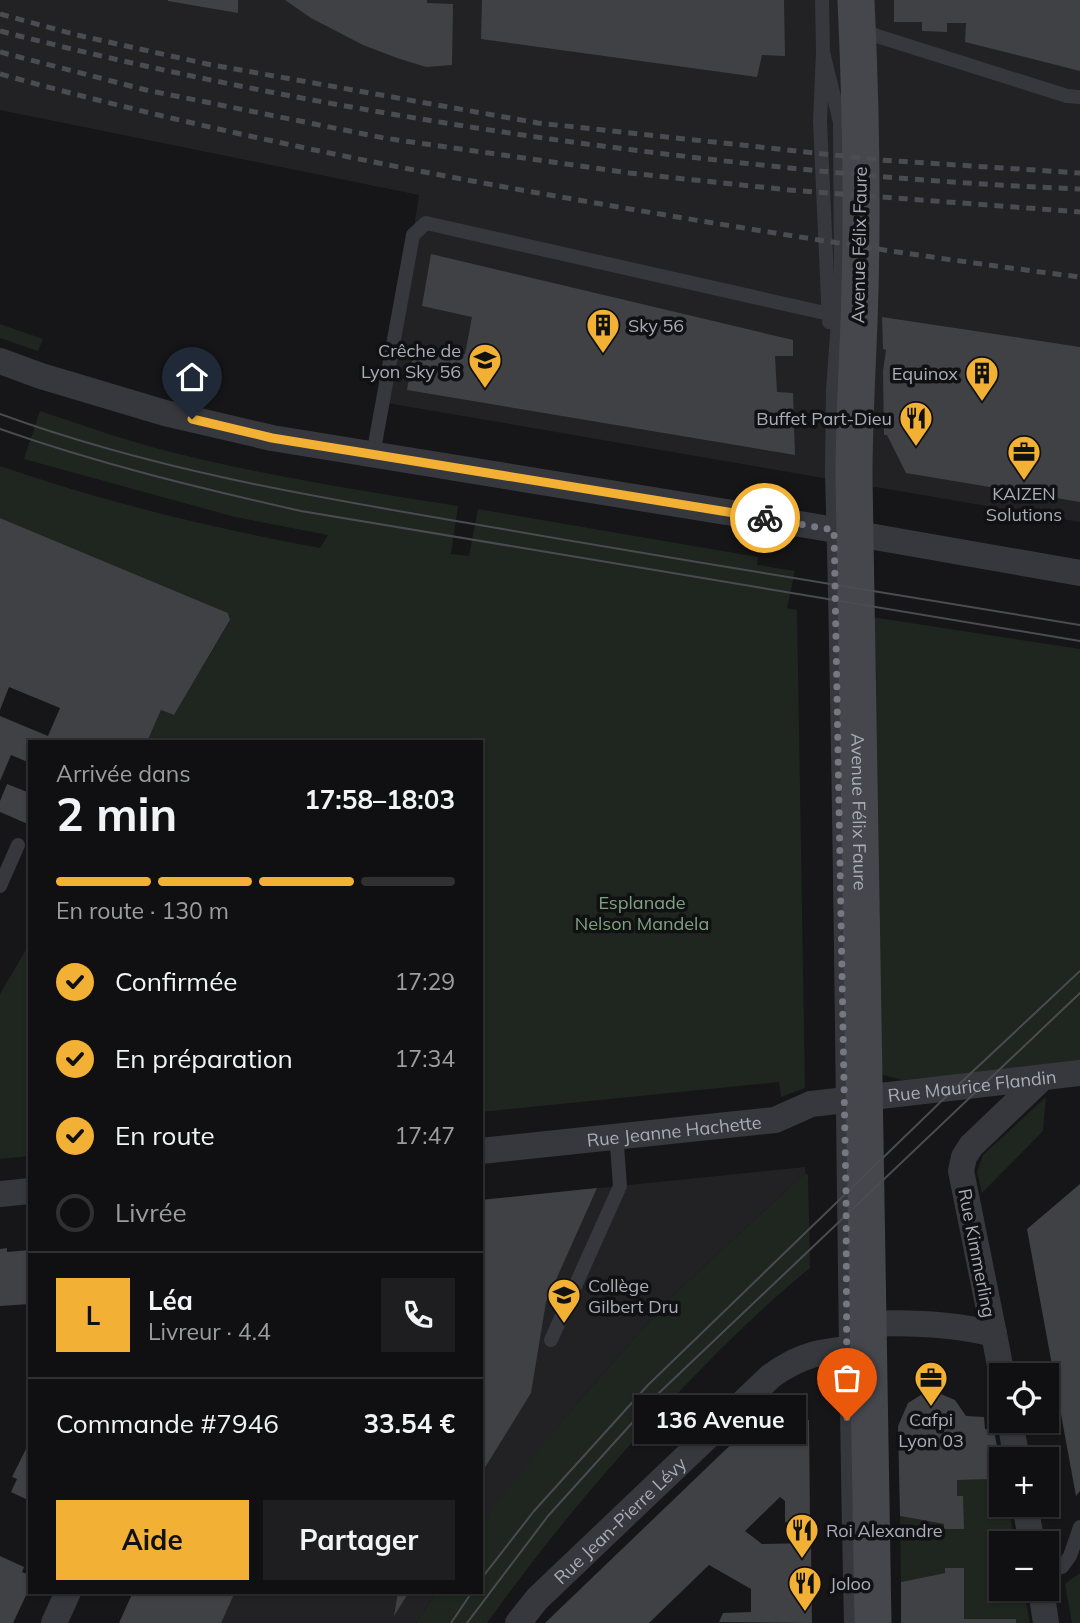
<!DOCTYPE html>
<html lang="fr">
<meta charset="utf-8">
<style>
:root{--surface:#101012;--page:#1e1e20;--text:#f1f3f6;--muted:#9c9d9f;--line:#303032;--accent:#f2b134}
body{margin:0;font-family:Mulish,sans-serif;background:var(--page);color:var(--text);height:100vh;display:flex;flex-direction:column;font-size:26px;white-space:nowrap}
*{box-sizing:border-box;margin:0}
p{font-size:23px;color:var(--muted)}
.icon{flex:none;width:38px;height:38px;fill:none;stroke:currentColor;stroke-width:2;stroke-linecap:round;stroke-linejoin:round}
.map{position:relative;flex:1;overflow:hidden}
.side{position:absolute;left:28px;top:740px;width:455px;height:854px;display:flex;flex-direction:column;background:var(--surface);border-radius:0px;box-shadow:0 2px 5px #0004,0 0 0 2px var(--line)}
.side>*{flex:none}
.fabs{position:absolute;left:989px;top:1363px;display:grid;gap:14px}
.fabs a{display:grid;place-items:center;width:70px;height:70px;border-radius:0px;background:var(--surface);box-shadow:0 2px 5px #0004,0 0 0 2px var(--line);font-size:35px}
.pin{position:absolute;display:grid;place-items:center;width:60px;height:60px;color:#fff;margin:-72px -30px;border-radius:50% 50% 50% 0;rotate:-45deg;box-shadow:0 0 7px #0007}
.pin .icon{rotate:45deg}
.courier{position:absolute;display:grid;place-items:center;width:70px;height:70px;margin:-35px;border:5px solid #f2b134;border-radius:50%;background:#fff;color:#222;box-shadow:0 2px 9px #0007}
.bubble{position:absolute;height:49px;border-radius:0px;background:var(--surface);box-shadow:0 2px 5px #0004,0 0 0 2px var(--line);font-size:23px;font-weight:700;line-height:49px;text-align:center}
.overview em{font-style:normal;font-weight:700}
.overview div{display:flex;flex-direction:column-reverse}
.overview{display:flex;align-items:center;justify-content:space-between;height:119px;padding:0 28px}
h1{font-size:46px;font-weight:700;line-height:52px}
.bar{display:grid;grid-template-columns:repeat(4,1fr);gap:10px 7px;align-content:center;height:84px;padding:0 28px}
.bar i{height:9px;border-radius:5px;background:var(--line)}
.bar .current{background:var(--accent)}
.bar p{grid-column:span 4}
.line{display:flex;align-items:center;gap:18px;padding:0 28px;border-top:2px solid var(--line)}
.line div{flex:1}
.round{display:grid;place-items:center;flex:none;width:74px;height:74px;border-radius:0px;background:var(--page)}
ol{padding:0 28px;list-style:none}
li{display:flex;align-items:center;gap:21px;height:77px}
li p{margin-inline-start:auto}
li .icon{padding:7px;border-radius:50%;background:var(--accent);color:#111;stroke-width:4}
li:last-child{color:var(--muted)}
li i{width:38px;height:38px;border:4px solid var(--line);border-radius:50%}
.primary-button{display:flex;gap:14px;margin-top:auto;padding:14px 28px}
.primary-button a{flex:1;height:80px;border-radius:0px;background:var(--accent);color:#111;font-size:28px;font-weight:700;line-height:80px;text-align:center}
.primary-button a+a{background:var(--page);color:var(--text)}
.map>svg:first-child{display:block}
.built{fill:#222225}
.green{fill:#1e261f}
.building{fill:#404145}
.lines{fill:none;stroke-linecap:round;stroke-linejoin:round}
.service{stroke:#37383d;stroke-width:14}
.minor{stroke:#37383d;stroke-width:26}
.secondary{stroke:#45474d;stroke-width:37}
.tram{stroke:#4a4c52;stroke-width:2}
.rail{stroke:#4a4c52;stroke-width:5;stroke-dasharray:9 7;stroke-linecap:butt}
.done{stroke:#757880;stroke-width:7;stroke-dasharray:0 12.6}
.route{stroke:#f2b134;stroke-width:9}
.labels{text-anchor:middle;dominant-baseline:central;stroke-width:7;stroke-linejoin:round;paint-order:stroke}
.street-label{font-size:18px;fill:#a8adb8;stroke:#111113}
.poi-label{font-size:18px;fill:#a8adb8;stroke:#111113;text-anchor:start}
.park-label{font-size:18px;fill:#7fa381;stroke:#111113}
</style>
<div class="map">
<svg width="1080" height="1623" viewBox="0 0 1080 1623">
<rect width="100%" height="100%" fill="#161618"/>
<!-- built -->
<path class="built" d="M0,0H1080V522L387,403L419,195L0,110Z
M805,1167V1173L671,1297L578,1402L481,1525V1200Z
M133,1593H436L416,1623H119Z"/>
<!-- green -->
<path class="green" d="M0,324L43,339L38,351L0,338Z
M40,411C77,423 115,437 152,447C253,474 356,490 458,506L451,554L469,556L478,509L758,557L757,565L795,571L787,608L797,610L805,1088L781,1097L779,1082L481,1112V742H147L161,710L174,715L230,621L228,613L0,518V466C104,502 212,528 320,548L328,535L235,517L24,459Z
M865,616L1080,649V1064L902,1080L879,1074Z
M30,943V1156L0,1159V994Z
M1046,1097L1043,1131L982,1193L977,1172L983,1155Z
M805,1173L808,1175L810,1268C763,1306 720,1349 678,1393C609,1465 545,1542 487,1623H416L436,1593L481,1592V1525L494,1506L578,1402L671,1297Z
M996,1469L1001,1470V1505H1008L1015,1543L1001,1544V1589H1023L1030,1623H1016V1619H964V1568H945V1573L901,1582L900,1516L944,1524L945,1529H963V1497L957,1496V1480L996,1479Z
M1080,1573V1623H1072L1065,1584Z"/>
<!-- building -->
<path class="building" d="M168,0H238V13L168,1Z
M285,0H427V3L453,4L452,65L426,67L397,58L363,45L311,18Z
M482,0H784L785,56L762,55L757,77L481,39Z
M894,0H1080V71L965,42L966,23H947V32L922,31V22H894Z
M431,254L793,340V356H775L777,392L793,393L795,455L407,390L415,345L465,354L472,317L422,306Z
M882,317L1080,347V502L906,473L887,435H884L883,371L886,350L883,349Z
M0,518L228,613L230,620L174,715L161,710L147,742H30V763L11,755L0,781V716L48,736L60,708L9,687L0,710Z
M7,784L30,793V825L0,812V801Z
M1080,1184V1491L1076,1496L1027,1229Z
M597,1188L546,1302L531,1393L481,1474V1200Z
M7,1248V1252L30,1250V1304L0,1306V1249Z
M936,1392L955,1400L966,1416L984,1417L985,1429L994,1430L1001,1468V1470L996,1469V1479L957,1480V1496H963L964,1529H944V1524L900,1516L898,1426L908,1403L924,1393Z
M789,1405L797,1409L801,1420H809L810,1523L785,1522V1501L780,1497L745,1531L762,1544L811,1543L812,1623L719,1622L723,1613L751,1612V1589L709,1565L649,1623H545L771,1406L776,1412Z
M30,1441V1501L11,1492L17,1479L12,1477Z
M0,1556L24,1567L22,1572L30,1575V1587L13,1623H0Z
M945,1568H964V1619H1016V1623H901V1582L945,1573Z
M133,1592H235L221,1623H119Z
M398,1592H409L394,1616Z"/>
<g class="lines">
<!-- service -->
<path class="service" d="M822,0L823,52L820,121L829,322
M861,29L877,36L1067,96L1080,97
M823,52L840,122L841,279L833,390L832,473C843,856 842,1240 851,1623
M373,455L413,235L426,223L847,318
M0,886L18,845
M551,1340L620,1186L616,1132
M1046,1569L1062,1567L1070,1556L1080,1527"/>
<!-- minor -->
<g class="minor">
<path d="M0,361L41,376L165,413L272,438L812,526L1080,573"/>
<path id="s1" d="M481,1151L775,1120L811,1104L1080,1073"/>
<path d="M0,1194L30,1191"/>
<path d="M867,1324C909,1322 953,1324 994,1334L1002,1376"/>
<path d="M994,1334L961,1171L964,1157L971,1146L1042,1078"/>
<path d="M1010,1421L1017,1460"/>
<path d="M1025,1505L1032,1544"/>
<path d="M1041,1589L1046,1623"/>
<path d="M54,1623L68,1592"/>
<path id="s2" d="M518,1623L537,1599L771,1376C806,1351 827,1351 868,1347"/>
</g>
<!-- secondary -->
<path class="secondary" id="s3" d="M856,0C861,107 863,215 859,322C857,374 854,425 854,477L873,1623"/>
<!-- tram -->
<path class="tram" d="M0,414C153,470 309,496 468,523C672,559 876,591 1080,625
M0,429C99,464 199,488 301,511L1080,641
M481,1579L534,1511L648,1385L955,1088L1080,971
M451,1623L472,1592
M467,1623L548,1516L660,1392L1080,993"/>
<!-- rail -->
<path class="rail" d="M0,14L77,35L207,64L538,123L880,160L1080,173
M0,31C181,78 364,112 550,139C725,163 902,182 1080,189
M0,52L146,90L384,138L629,173L789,190L1080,212
M0,74C190,127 383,166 578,200C745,229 912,256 1080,277"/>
</g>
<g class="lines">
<!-- done -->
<path class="done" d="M765,518L834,530L846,1195L847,1420"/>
<!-- route -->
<path class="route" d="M192,419L272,438L765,518"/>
</g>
<!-- icons -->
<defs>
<symbol id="building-pin" viewBox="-11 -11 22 30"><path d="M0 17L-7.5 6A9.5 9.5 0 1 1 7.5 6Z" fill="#f2b134" stroke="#111113"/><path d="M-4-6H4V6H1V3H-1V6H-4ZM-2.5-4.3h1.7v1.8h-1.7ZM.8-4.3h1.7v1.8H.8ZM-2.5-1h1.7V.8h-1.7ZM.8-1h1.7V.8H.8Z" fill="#111"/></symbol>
<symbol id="school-pin" viewBox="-11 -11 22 30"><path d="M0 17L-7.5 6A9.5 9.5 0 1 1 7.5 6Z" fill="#f2b134" stroke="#111113"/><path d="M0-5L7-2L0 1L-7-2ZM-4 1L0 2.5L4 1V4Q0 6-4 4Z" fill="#111"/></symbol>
<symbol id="restaurant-pin" viewBox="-11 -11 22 30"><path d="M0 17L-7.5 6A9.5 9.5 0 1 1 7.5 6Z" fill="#f2b134" stroke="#111113"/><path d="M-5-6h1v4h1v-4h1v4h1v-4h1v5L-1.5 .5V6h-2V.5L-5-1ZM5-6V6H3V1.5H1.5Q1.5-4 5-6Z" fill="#111"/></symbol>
<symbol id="office-pin" viewBox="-11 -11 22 30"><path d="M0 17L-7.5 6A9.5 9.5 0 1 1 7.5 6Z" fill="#f2b134" stroke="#111113"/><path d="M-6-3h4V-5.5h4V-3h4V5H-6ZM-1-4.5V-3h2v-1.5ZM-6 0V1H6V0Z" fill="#111"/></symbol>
</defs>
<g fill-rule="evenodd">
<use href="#building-pin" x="584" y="306" width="38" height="52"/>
<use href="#school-pin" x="466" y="341" width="38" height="52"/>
<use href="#building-pin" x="963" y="354" width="38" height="52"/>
<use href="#restaurant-pin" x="897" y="399" width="38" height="52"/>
<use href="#office-pin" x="1005" y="433" width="38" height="52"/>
<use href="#school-pin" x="545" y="1276" width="38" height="52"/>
<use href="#office-pin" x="912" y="1359" width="38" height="52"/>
<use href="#restaurant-pin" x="783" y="1511" width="38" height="52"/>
<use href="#restaurant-pin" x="786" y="1564" width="38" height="52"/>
</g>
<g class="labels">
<!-- street labels -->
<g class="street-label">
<text transform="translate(859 245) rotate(-89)">Avenue Félix Faure</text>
<text stroke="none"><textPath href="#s3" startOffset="812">Avenue Félix Faure</textPath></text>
<text stroke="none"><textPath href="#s1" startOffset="497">Rue Maurice Flandin</textPath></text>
<text stroke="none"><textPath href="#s1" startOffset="194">Rue Jeanne Hachette</textPath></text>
<text transform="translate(977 1253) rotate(79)">Rue Kimmerling</text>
<text stroke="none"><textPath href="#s2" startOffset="145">Rue Jean-Pierre Lévy</textPath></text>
</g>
<!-- poi labels -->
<g class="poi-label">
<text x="628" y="325">Sky 56</text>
<text x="461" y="350" text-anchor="end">Crêche de<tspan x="461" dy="21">Lyon Sky 56</tspan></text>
<text x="958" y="373" text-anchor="end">Equinox</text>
<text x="892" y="418" text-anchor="end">Buffet Part-Dieu</text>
<text x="1024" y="493" text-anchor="middle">KAIZEN<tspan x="1024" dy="21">Solutions</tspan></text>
<text x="588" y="1285">Collège<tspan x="588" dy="21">Gilbert Dru</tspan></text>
<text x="931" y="1419" text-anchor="middle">Cafpi<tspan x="931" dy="21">Lyon 03</tspan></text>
<text x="826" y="1530">Roi Alexandre</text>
<text x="830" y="1583">Joloo</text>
</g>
<!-- park labels -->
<g class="park-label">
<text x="642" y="902">Esplanade<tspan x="642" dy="21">Nelson Mandela</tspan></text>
</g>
</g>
</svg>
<div class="fabs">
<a><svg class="icon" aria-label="locate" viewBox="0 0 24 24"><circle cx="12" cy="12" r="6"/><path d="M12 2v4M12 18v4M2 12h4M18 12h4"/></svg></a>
<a>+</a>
<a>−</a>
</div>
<div class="pin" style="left:847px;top:1420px;background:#ea580c"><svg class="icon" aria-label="bag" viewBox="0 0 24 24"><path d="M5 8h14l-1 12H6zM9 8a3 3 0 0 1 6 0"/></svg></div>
<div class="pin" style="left:192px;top:419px;background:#1f2937"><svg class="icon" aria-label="home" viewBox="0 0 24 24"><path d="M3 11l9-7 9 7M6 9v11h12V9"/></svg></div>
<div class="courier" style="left:765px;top:518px"><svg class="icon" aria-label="bike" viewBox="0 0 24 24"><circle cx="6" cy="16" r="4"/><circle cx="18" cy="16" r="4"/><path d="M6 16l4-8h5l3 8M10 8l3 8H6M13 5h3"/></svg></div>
<div class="bubble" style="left:634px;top:1395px;width:172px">136 Avenue</div>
<section class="side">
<div class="overview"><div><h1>2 min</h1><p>Arrivée dans</p></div><em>17:58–18:03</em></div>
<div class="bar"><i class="current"></i><i class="current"></i><i class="current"></i><i></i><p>En route · 130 m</p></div>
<ol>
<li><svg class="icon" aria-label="check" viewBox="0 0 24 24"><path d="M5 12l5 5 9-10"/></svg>Confirmée<p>17:29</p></li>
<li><svg class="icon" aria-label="check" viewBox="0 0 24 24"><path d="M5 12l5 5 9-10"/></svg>En préparation<p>17:34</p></li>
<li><svg class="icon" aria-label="check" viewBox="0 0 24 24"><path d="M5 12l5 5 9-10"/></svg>En route<p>17:47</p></li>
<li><i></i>Livrée</li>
</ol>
<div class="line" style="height:126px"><b class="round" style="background:var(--accent);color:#111">L</b><div><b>Léa</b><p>Livreur · 4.4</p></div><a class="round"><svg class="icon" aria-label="phone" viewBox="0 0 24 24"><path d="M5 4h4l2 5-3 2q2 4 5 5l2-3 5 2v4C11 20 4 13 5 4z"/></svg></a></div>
<div class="line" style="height:91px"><div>Commande #7946</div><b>33.54 €</b></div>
<div class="primary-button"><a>Aide</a><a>Partager</a></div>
</section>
</div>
